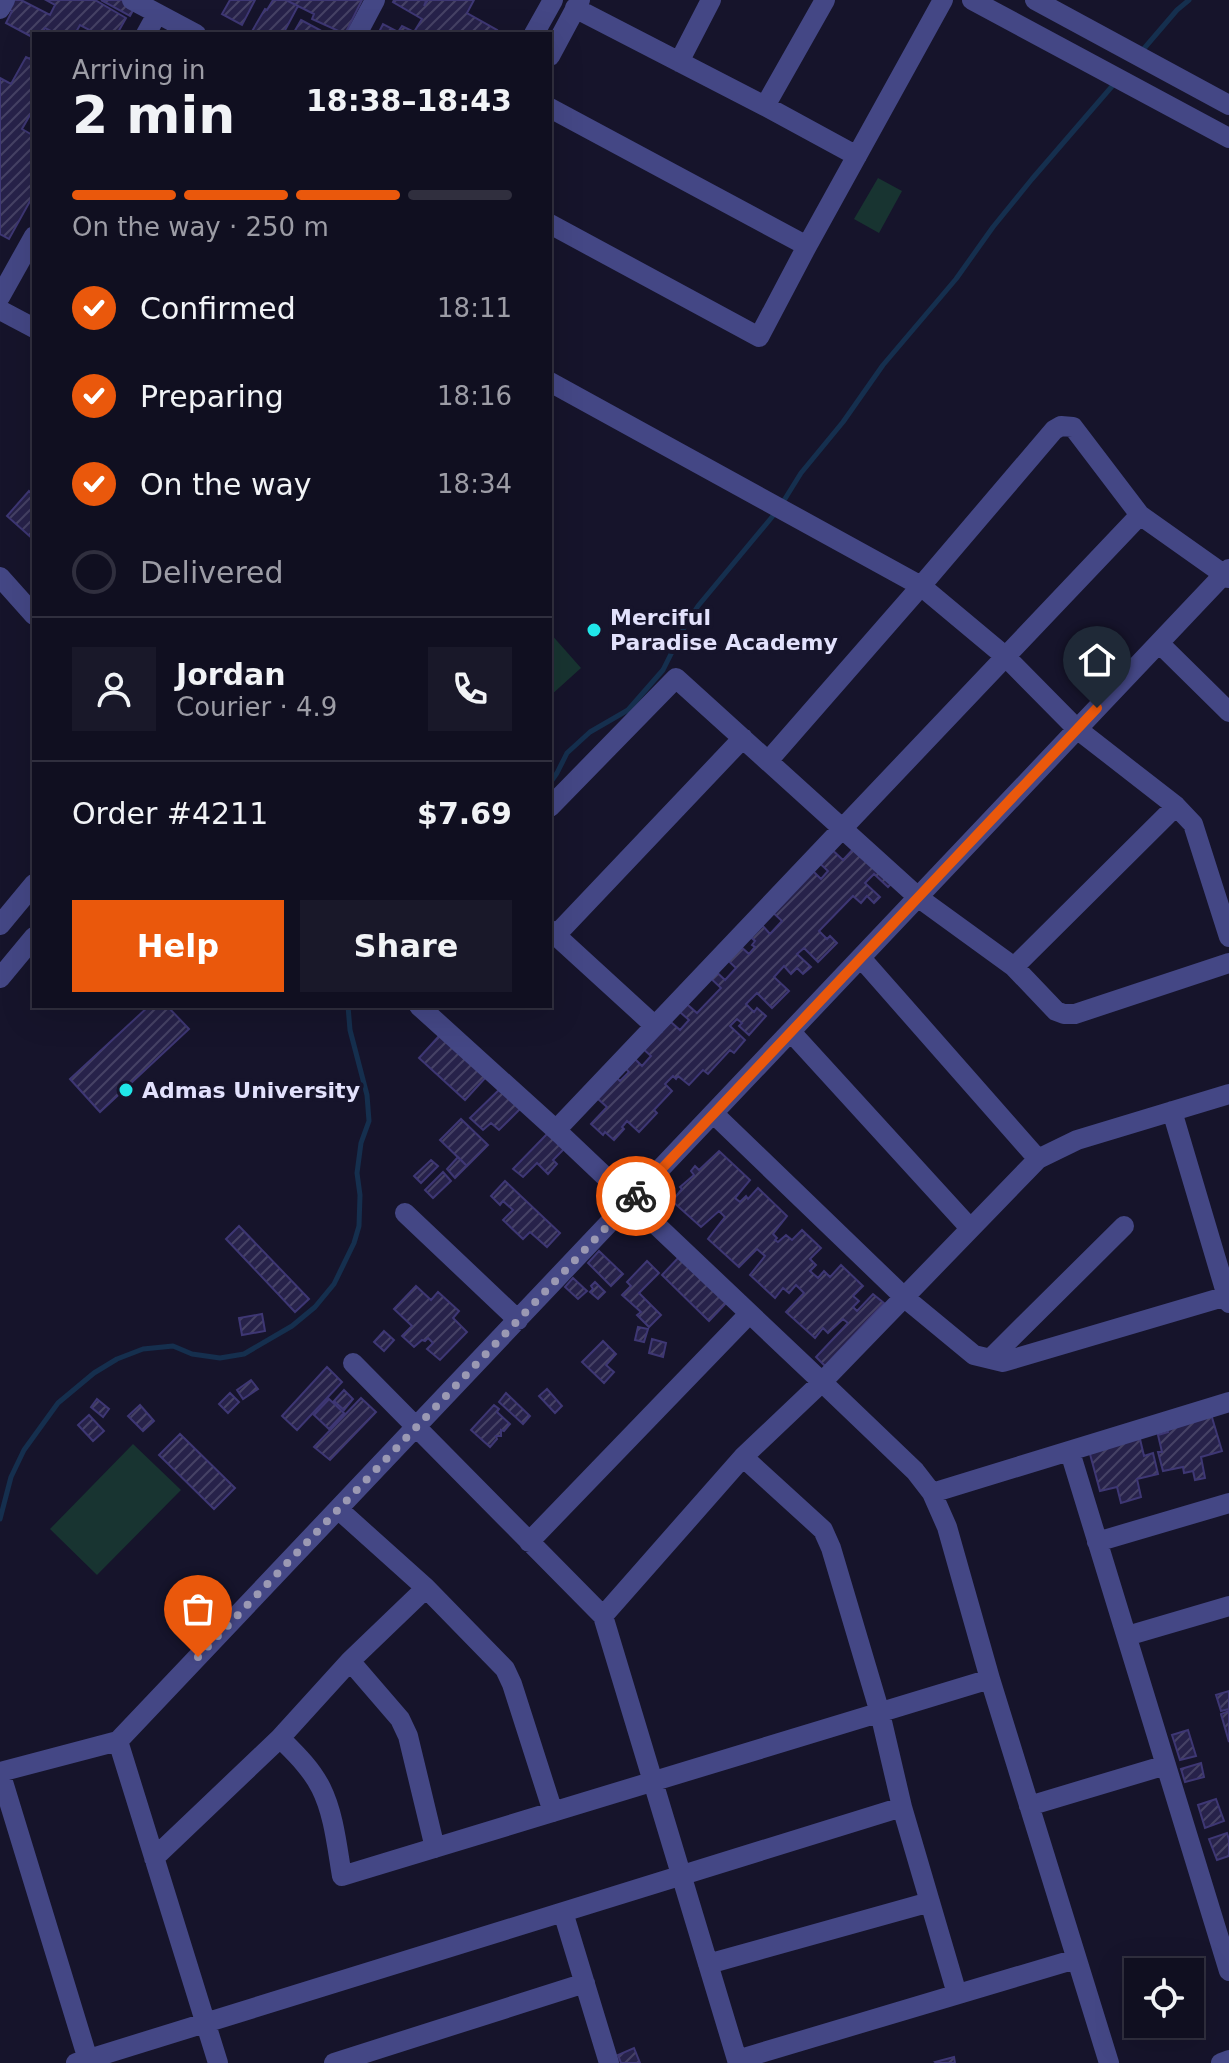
<!DOCTYPE html>
<meta charset="utf-8">
<style>
:root{--surface:#100f20;--page:#191829;--text:#f1f3f6;--muted:#9c9ca5;--line:#302f3e;--accent:#ea580c}
body{margin:0;font-family:"DejaVu Sans",sans-serif;background:var(--page);color:var(--text);height:100vh;display:flex;flex-direction:column;font-size:30px;white-space:nowrap}
*{box-sizing:border-box;margin:0}
p{font-size:26px;color:var(--muted)}
.icon{flex:none;width:44px;height:44px;fill:none;stroke:currentColor;stroke-width:2;stroke-linecap:round;stroke-linejoin:round}
.map{position:relative;flex:1;overflow:hidden}
.details{position:absolute;left:32px;top:32px;width:520px;height:976px;display:flex;flex-direction:column;background:var(--surface);border-radius:0px;box-shadow:0 8px 32px #0002,0 0 0 2px var(--line)}
.details>*{flex:none}
.buttons{position:absolute;left:1124px;top:1958px;display:grid;gap:16px}
.buttons a{display:grid;place-items:center;width:80px;height:80px;border-radius:0px;background:var(--surface);box-shadow:0 8px 32px #0002,0 0 0 2px var(--line);font-size:40px}
.pin{position:absolute;display:grid;place-items:center;width:68px;height:68px;color:#fff;margin:-82px -34px;border-radius:50% 50% 50% 0;rotate:-45deg;box-shadow:0 0 8px #0007}
.pin .icon{rotate:45deg}
.courier{position:absolute;display:grid;place-items:center;width:80px;height:80px;margin:-40px;border:6px solid #ea580c;border-radius:50%;background:#fff;color:#222;box-shadow:0 2px 10px #0007}
.overview em{font-style:normal;font-weight:700}
.overview div{display:flex;flex-direction:column-reverse}
.overview{display:flex;align-items:center;justify-content:space-between;height:136px;padding:0 40px}
h1{font-size:52px;font-weight:700;line-height:60px}
.bar{display:grid;grid-template-columns:repeat(4,1fr);gap:12px 8px;align-content:center;height:96px;padding:0 40px}
.bar i{height:10px;border-radius:6px;background:var(--line)}
.bar .active{background:var(--accent)}
.bar p{grid-column:span 4}
.line{display:flex;align-items:center;gap:20px;padding:0 40px;border-top:2px solid var(--line)}
.line div{flex:1}
.round{display:grid;place-items:center;flex:none;width:84px;height:84px;border-radius:0px;background:var(--page)}
ol{padding:0 40px;list-style:none}
li{display:flex;align-items:center;gap:24px;height:88px}
li p{margin-inline-start:auto}
li .icon{padding:8px;border-radius:50%;background:var(--accent);color:#fff;stroke-width:4}
li:last-child{color:var(--muted)}
li i{width:44px;height:44px;border:4px solid var(--line);border-radius:50%}
.primary-button{display:flex;gap:16px;margin-top:auto;padding:16px 40px}
.primary-button a{flex:1;height:92px;border-radius:0px;background:var(--accent);color:#fff;font-size:32px;font-weight:700;line-height:92px;text-align:center}
.primary-button a+a{background:var(--page);color:var(--text)}
.map>svg:first-child{display:block}
.pitch{fill:#183431}
.lines{fill:none;stroke-linecap:round;stroke-linejoin:round}
.stream{stroke:#152f4e;stroke-width:5}
.building{fill:url(#building-hatch);stroke:#3e3774;stroke-width:2}
.minor{stroke:#444785;stroke-width:20}
.done{stroke:#9b99b3;stroke-width:8;stroke-dasharray:0 14.4}
.route{stroke:#ea580c;stroke-width:10}
.poi-dot{fill:#20e6e9;stroke:#16142b;stroke-width:3}
.labels{text-anchor:middle;dominant-baseline:central;stroke-width:8;stroke-linejoin:round;paint-order:stroke}
.poi-label{font-size:22px;font-weight:bold;fill:#e2e1fc;stroke:#16142b;text-anchor:start}
</style>
<div class="map">
<svg width="1229" height="2063" viewBox="0 0 1229 2063">
<defs>
<pattern id="building-hatch" width="6" height="6" patternUnits="userSpaceOnUse" patternTransform="scale(2)"><rect width="6" height="6" fill="#27224a"/><path d="M-1 1l2-2M0 6l6-6M5 7l2-2" fill="none" stroke="#464265"/></pattern>
</defs>
<rect width="100%" height="100%" fill="#16142b"/>
<!-- pitch -->
<path class="pitch" d="M878,178L902,191L879,233L854,219Z
M550,633L581,668L550,696Z
M133,1444L181,1490L97,1575L50,1529Z"/>
<g class="lines">
<!-- stream -->
<path class="stream" d="M1141,52L1177,10L1189,0
M783,502L801,473L843,422L883,365L956,279L993,227L1032,179L1114,84
M550,783L557,773L567,753L590,732L628,710L663,670L685,626L698,606L777,511
M0,1519L11,1477L24,1450L58,1403L94,1373L117,1359L143,1349L173,1346L192,1354L220,1358L244,1354L292,1326L315,1307L334,1284L354,1243L359,1226L360,1195L357,1173L361,1143L369,1121L367,1095L350,1030L348,1006"/>
</g>
<!-- building -->
<path class="building" d="M14,0H21L50,15L55,5L46,0H95L126,18L117,34H97L80,25L75,34H57L45,28L41,34H34V38L6,23L12,11L9,10Z
M101,0H132L137,3L130,16Z
M230,0H255L242,25L222,14Z
M273,0H286L298,6L283,34L251,33L265,9L267,10Z
M286,0H362L345,34L312,19L314,14Z
M394,0H424L426,1L424,6L428,0H474L467,13L497,30L495,34H378L383,24L398,32L402,26L414,32L422,19L393,2Z
M301,20L320,30L317,34H293Z
M34,51V116L30,115L22,129L34,136V194L9,239L0,234V78L11,84L26,57L30,59Z
M29,491L34,495V540L7,516Z
M858,844L895,880L888,887L874,874L865,883L880,897L874,903L867,896L861,903L853,896L819,931L827,939L830,936L837,943L818,962L804,948L797,954L811,967L803,974L797,968L791,974L784,966L774,977L789,991L772,1008L757,993L746,1004L754,1012L757,1008L766,1016L749,1035L739,1026L742,1023L737,1019L730,1026L745,1040L734,1053L730,1050L708,1074L703,1070L689,1085L678,1076L676,1079L673,1076L665,1084L672,1091L654,1110L657,1113L639,1132L627,1121L622,1127L624,1129L614,1140L605,1132L603,1135L591,1124L607,1107L597,1098L614,1075L620,1081L629,1072L626,1069L635,1059L642,1066L651,1056L641,1047L671,1022L680,1030L689,1020L673,1006L680,998L697,1013L721,988L705,973L711,967L725,980L736,968L720,953L740,946L749,954L755,947L752,945L755,941L744,931L763,926L770,934L782,921L769,909L806,864L821,879L828,871L815,859L827,845L843,860Z
M149,1006H167L189,1029L100,1112L70,1079Z
M440,1035L486,1077L465,1100L419,1058Z
M501,1088L521,1108L499,1130L491,1123L483,1130L470,1118Z
M461,1119L488,1145L467,1166L440,1140Z
M548,1133L564,1149L553,1160L557,1164L548,1174L537,1163L523,1177L513,1169Z
M719,1151L750,1180L735,1198L740,1202L746,1196L748,1199L758,1188L787,1216L773,1234L777,1238L775,1240L778,1242L786,1235L792,1240L802,1230L821,1248L810,1259L816,1265L810,1271L818,1278L824,1271L830,1277L841,1265L863,1286L853,1296L859,1301L853,1307L857,1311L873,1294L884,1303L825,1366L816,1357L848,1323L843,1319L828,1333L823,1328L815,1338L786,1312L804,1293L796,1285L789,1293L783,1288L775,1298L750,1275L765,1256L757,1249L739,1267L708,1239L725,1217L719,1211L701,1227L672,1201L682,1189L680,1187L694,1175L691,1171L695,1166L699,1170Z
M458,1157L467,1166L455,1178L447,1169Z
M431,1160L438,1166L421,1183L414,1176Z
M443,1172L451,1181L433,1198L425,1190Z
M505,1181L560,1233L547,1247L530,1232L523,1239L503,1220L513,1210L503,1201L500,1205L491,1196Z
M239,1226L309,1299L295,1312L226,1239Z
M599,1251L623,1274L611,1286L588,1263Z
M681,1255L728,1301L709,1321L662,1275Z
M647,1261L659,1273L639,1293L661,1315L649,1327L637,1315L641,1312L622,1295L631,1286L627,1282Z
M573,1278L587,1291L578,1299L565,1287Z
M595,1282L605,1292L598,1299L590,1292L593,1289L591,1286Z
M416,1286L431,1300L438,1292L459,1311L453,1318L467,1332L440,1360L427,1349L433,1343L428,1338L425,1341L422,1340L414,1347L402,1336L412,1326L394,1309Z
M262,1314L265,1331L242,1335L239,1318Z
M638,1327L648,1329L644,1342L635,1340Z
M384,1331L394,1340L384,1351L374,1342Z
M652,1339L666,1343L663,1357L649,1353Z
M603,1341L616,1354L606,1365L614,1372L604,1383L582,1362Z
M327,1367L342,1382L297,1430L282,1416Z
M251,1380L258,1389L243,1399L237,1390Z
M547,1389L562,1406L555,1413L539,1396Z
M344,1390L353,1399L344,1410L334,1401Z
M230,1393L239,1402L228,1413L219,1404Z
M506,1393L530,1416L523,1424L499,1402Z
M361,1398L376,1412L330,1460L314,1447Z
M97,1399L109,1409L103,1417L91,1407Z
M329,1399L344,1413L329,1429L314,1415Z
M1208,1404L1222,1451L1201,1457L1205,1478L1195,1480L1193,1471L1184,1473L1183,1467L1163,1471L1158,1452H1162L1158,1435L1168,1432L1164,1414Z
M140,1405L154,1421L143,1431L128,1416Z
M494,1405L499,1409L497,1412L510,1424L504,1431L501,1430V1436H496L497,1439L490,1447L471,1430Z
M89,1415L104,1431L93,1441L78,1425Z
M180,1434L235,1488L214,1509L159,1455Z
M1140,1439L1144,1456L1153,1453L1158,1474L1137,1479L1141,1497L1121,1503L1117,1487L1100,1491L1087,1443Z
M1229,1691V1709L1221,1711L1216,1695Z
M1229,1711V1742L1221,1714Z
M1188,1730L1196,1756L1180,1760L1172,1735Z
M1201,1763L1204,1777L1185,1782L1181,1769Z
M1216,1799L1224,1821L1205,1828L1198,1805Z
M1227,1833L1229,1840V1856L1217,1860L1209,1839Z
M634,2048L640,2063H621L618,2055Z
M954,2057L955,2063H936L935,2062Z"/>
<g class="lines">
<!-- minor -->
<path class="minor" d="M132,0L196,34
M972,0L1229,138
M1035,0L1229,105
M575,8L765,106L857,156
M0,9L5,0
M146,34L157,14
M357,34L375,0
M534,34L553,0
M550,56L580,0
M679,62L711,0
M765,106L825,0
M550,108L807,246
M550,224L759,337L807,246L943,0
M0,297L34,236
M0,310L34,328
M550,382L921,586L1006,657L1077,729L1176,806L1193,824L1229,937
M0,577L34,615
M1159,643L1229,712
M768,761L921,586L1054,430L1061,426L1073,427L1140,515L1229,578
M550,807L676,678L919,898L1014,967L1056,1011L1064,1014H1075L1229,963
M0,925L34,884
M550,930L655,1026
M556,935L743,738
M861,958L1038,1159
M1014,967L1176,806
M0,978L34,937
M419,1006L556,1130L822,1382L915,1471L932,1493L947,1527L990,1679L1109,2063
M791,1032L970,1228
M1172,1111L1229,1303
M714,1114L905,1298L974,1355L1003,1362L1227,1296
M556,1130L1140,515
M405,1213L518,1320
M990,1359L1124,1226
M353,1363L603,1616L738,2063
M1070,1452L1229,1971
M743,1457L823,1530L831,1548L880,1713L902,1807L957,1994
M932,1493L1229,1402
M338,1509L426,1588L505,1669L512,1684L553,1812
M529,1542L749,1314
M1097,1542L1229,1503
M603,1616L743,1457L822,1382L1038,1159L1077,1140L1229,1094
M1127,1636L1229,1606
M350,1661L400,1719L408,1736L435,1848
M280,1738C295,1753 311,1768 321,1788C334,1814 337,1847 342,1876L990,1679
M118,1741L218,2063
M1029,1806L1166,1765
M154,1858L280,1738L350,1661L426,1588
M563,1912L609,2063
M708,1964L930,1902
M737,2060L1076,1959
M76,2063L902,1807
M89,2063L0,1772L118,1741L1229,569
M334,2063L585,1983
M1221,2063L1229,2060"/>
</g>
<g class="lines">
<!-- done -->
<path class="done" d="M198,1657L636,1196"/>
<!-- route -->
<path class="route" d="M636,1196L1097,708"/>
</g>
<!-- markers -->
<g class="poi-dot">
<circle cx="594" cy="630" r="8"/>
<circle cx="126" cy="1090" r="8"/>
</g>
<g class="labels">
<!-- poi labels -->
<g class="poi-label">
<text x="610" y="617">Merciful<tspan x="610" dy="25">Paradise Academy</tspan></text>
<text x="142" y="1090">Admas University</text>
</g>
</g>
</svg>
<div class="buttons">
<a><svg class="icon" aria-label="locate" viewBox="0 0 24 24"><circle cx="12" cy="12" r="6"/><path d="M12 2v4M12 18v4M2 12h4M18 12h4"/></svg></a>
</div>
<div class="pin" style="left:198px;top:1657px;background:#ea580c"><svg class="icon" aria-label="bag" viewBox="0 0 24 24"><path d="M5 8h14l-1 12H6zM9 8a3 3 0 0 1 6 0"/></svg></div>
<div class="pin" style="left:1097px;top:708px;background:#1f2937"><svg class="icon" aria-label="home" viewBox="0 0 24 24"><path d="M3 11l9-7 9 7M6 9v11h12V9"/></svg></div>
<div class="courier" style="left:636px;top:1196px"><svg class="icon" aria-label="bike" viewBox="0 0 24 24"><circle cx="6" cy="16" r="4"/><circle cx="18" cy="16" r="4"/><path d="M6 16l4-8h5l3 8M10 8l3 8H6M13 5h3"/></svg></div>
<section class="details">
<div class="overview"><div><h1>2 min</h1><p>Arriving in</p></div><em>18:38–18:43</em></div>
<div class="bar"><i class="active"></i><i class="active"></i><i class="active"></i><i></i><p>On the way · 250 m</p></div>
<ol>
<li><svg class="icon" aria-label="check" viewBox="0 0 24 24"><path d="M5 12l5 5 9-10"/></svg>Confirmed<p>18:11</p></li>
<li><svg class="icon" aria-label="check" viewBox="0 0 24 24"><path d="M5 12l5 5 9-10"/></svg>Preparing<p>18:16</p></li>
<li><svg class="icon" aria-label="check" viewBox="0 0 24 24"><path d="M5 12l5 5 9-10"/></svg>On the way<p>18:34</p></li>
<li><i></i>Delivered</li>
</ol>
<div class="line" style="height:144px"><a class="round"><svg class="icon" aria-label="person" viewBox="0 0 24 24"><circle cx="12" cy="8" r="4"/><path d="M4 21q1-7 8-7t8 7"/></svg></a><div><b>Jordan</b><p>Courier · 4.9</p></div><a class="round"><svg class="icon" aria-label="phone" viewBox="0 0 24 24"><path d="M5 4h4l2 5-3 2q2 4 5 5l2-3 5 2v4C11 20 4 13 5 4z"/></svg></a></div>
<div class="line" style="height:104px"><div>Order #4211</div><b>$7.69</b></div>
<div class="primary-button"><a>Help</a><a>Share</a></div>
</section>
</div>
